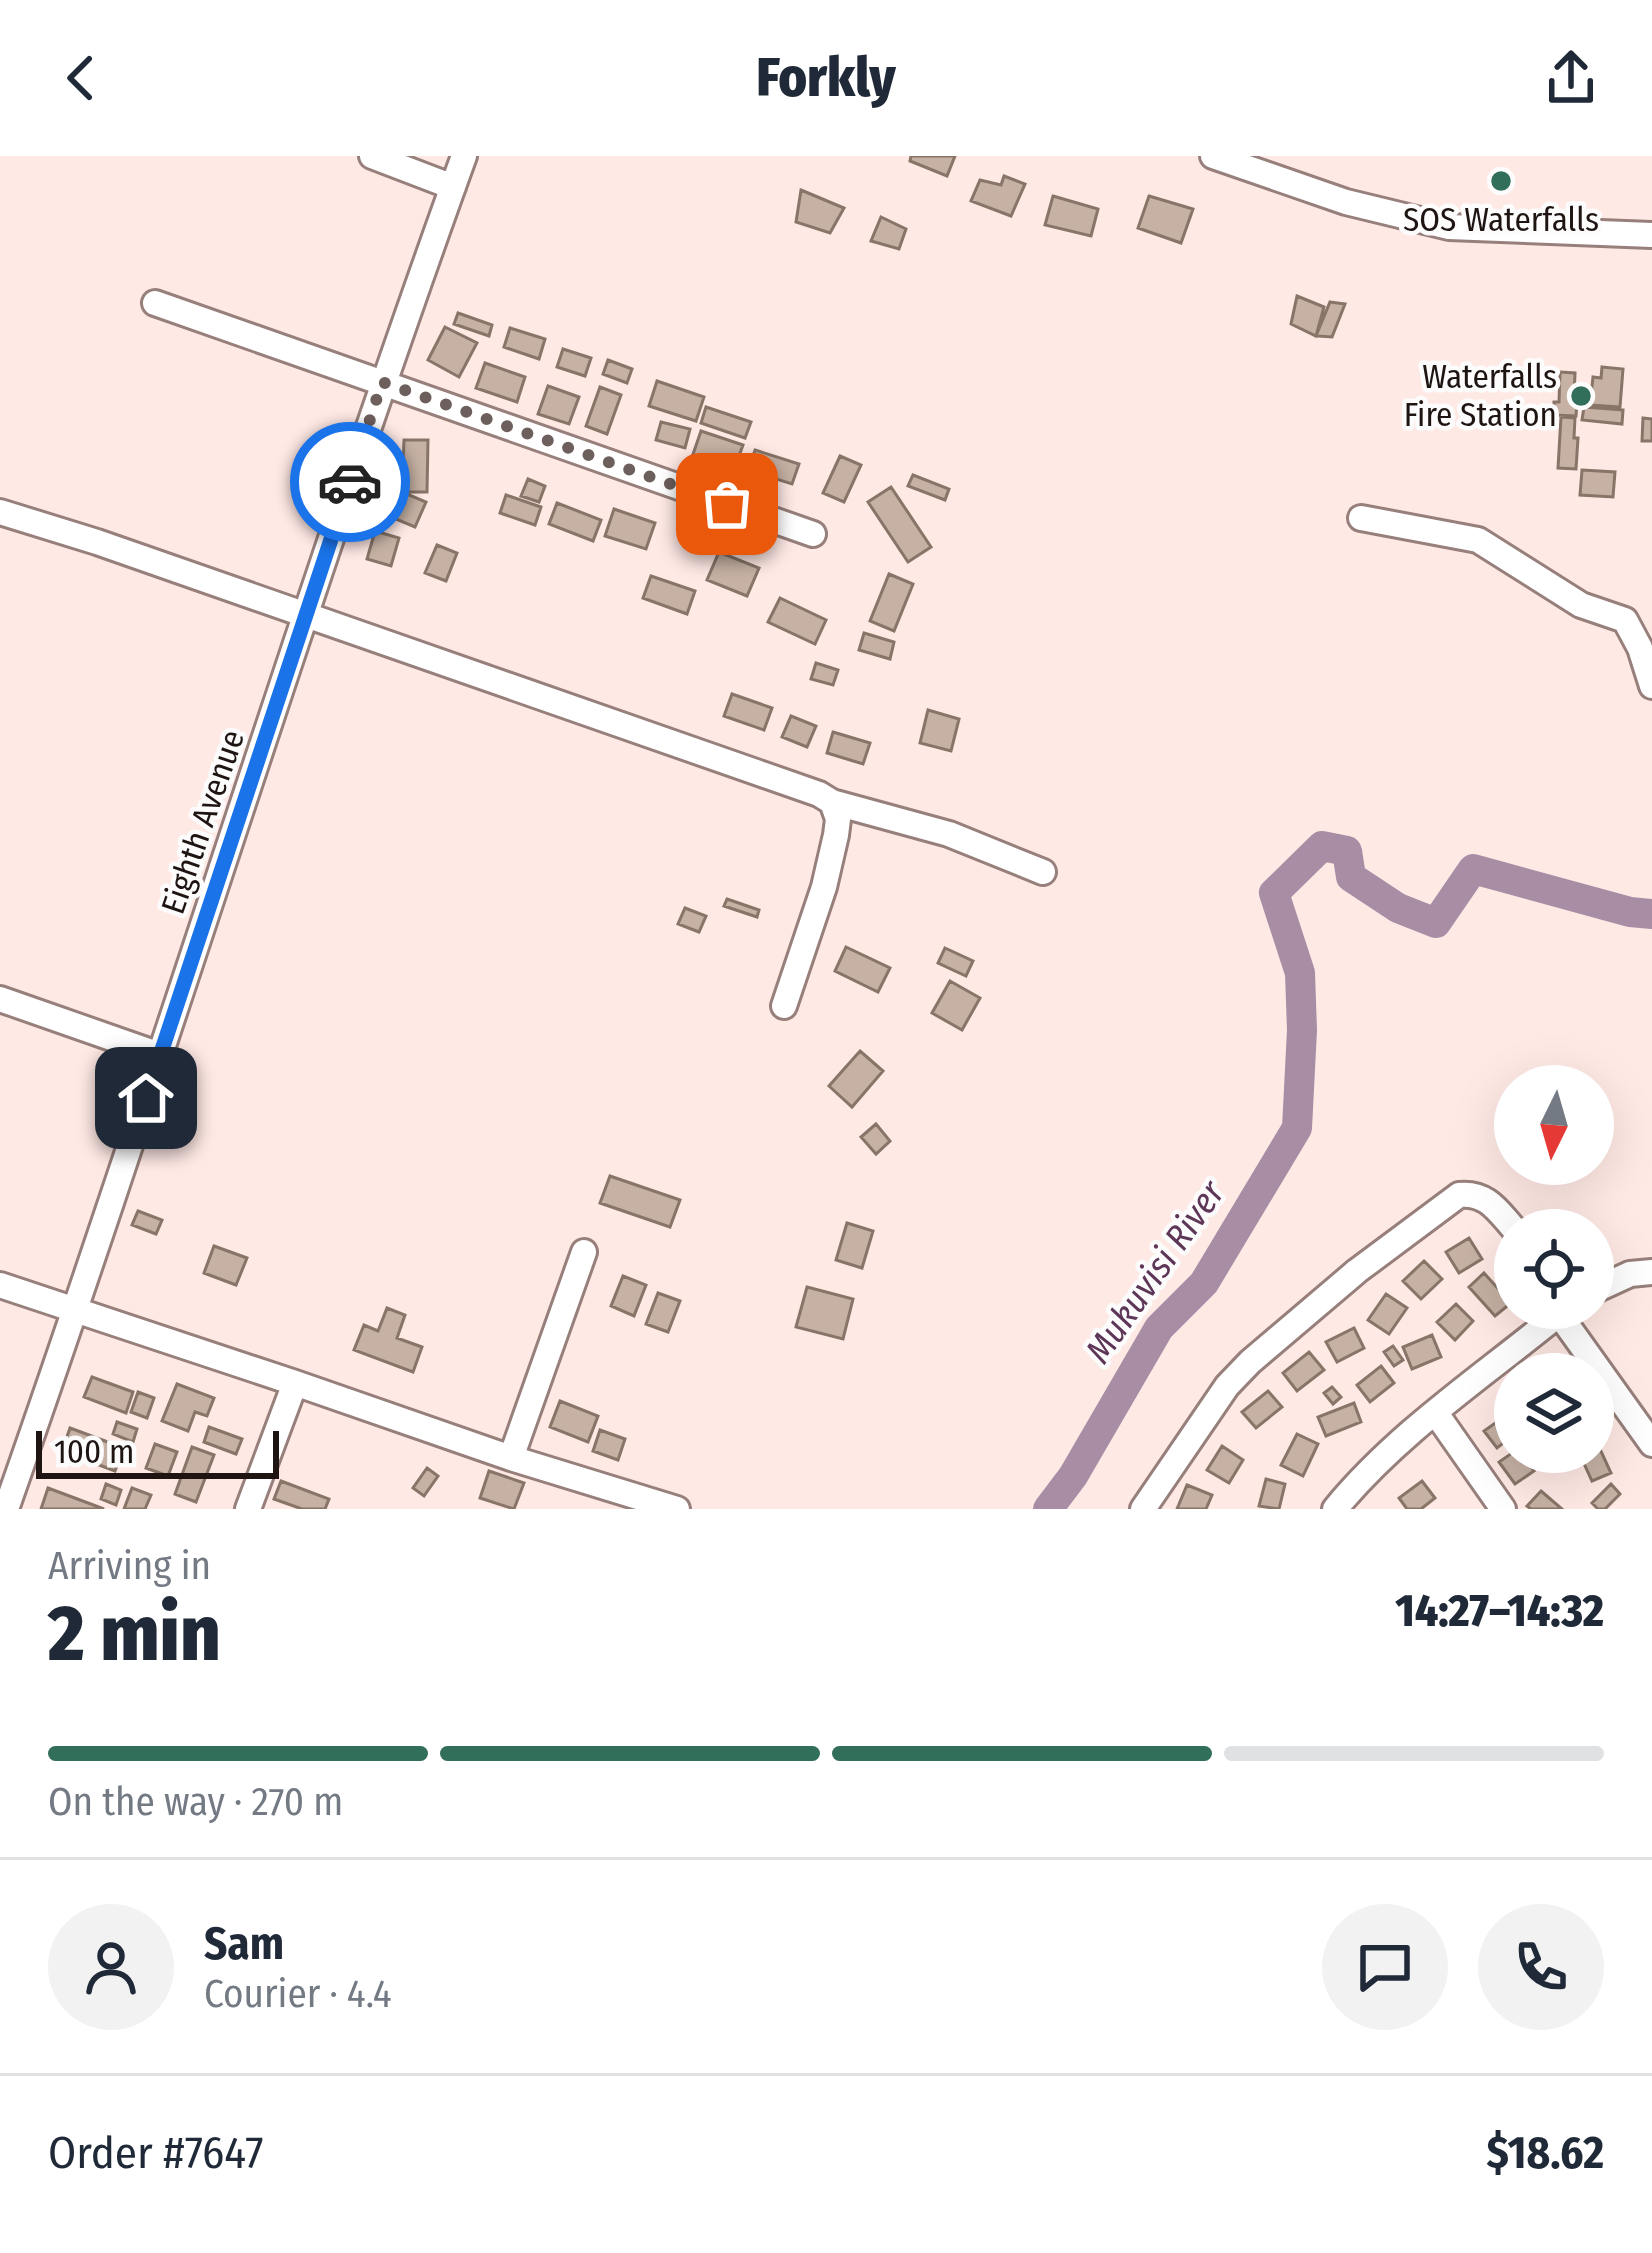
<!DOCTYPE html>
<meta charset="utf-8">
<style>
:root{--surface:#fff;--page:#f2f2f3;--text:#1f2937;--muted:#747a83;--line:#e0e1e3;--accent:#326f5b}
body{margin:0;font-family:"Fira Sans Condensed",sans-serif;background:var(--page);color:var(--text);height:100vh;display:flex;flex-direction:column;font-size:45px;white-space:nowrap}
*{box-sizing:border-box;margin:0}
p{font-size:39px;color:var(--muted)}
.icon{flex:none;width:66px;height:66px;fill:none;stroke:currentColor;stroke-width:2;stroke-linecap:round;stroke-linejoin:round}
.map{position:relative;height:1353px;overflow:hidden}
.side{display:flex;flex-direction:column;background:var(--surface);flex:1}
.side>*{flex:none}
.needle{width:78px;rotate:185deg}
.controls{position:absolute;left:1494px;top:909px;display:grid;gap:24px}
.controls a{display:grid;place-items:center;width:120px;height:120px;border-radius:50%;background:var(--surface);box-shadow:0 12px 48px #0002;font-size:60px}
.scale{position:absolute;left:36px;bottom:30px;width:243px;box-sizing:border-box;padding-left:12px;border:6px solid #1e1513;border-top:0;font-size:33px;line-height:42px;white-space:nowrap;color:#1e1513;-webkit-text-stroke:9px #fcfcfc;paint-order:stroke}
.pin{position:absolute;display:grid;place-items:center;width:102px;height:102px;color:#fff;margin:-51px;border-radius:24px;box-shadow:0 6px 18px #0006}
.courier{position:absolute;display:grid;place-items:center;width:120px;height:120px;margin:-60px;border:9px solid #1a73e8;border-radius:50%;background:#fff;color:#222;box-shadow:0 3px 15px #0007}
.headline em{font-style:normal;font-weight:800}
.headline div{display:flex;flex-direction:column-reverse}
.headline{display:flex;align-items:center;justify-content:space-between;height:204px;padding:0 48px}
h1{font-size:78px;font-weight:800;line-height:90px}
.bar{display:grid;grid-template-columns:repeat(4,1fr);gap:18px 12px;align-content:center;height:144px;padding:0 48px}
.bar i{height:15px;border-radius:9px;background:var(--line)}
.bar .selected{background:var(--accent)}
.bar p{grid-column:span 4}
.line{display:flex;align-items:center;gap:30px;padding:0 48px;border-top:3px solid var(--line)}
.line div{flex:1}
.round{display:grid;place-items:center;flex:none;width:126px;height:126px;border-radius:63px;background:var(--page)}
header{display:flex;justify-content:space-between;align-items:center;height:156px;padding:0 48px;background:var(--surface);font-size:54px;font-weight:800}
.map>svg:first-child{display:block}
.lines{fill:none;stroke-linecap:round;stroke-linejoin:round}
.river{stroke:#a88da4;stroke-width:30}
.building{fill:#c6b1a4;stroke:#887568;stroke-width:3}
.minor-casing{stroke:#977f7b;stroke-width:30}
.minor{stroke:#fff;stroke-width:24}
.done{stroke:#6d5f5c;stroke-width:12;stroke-dasharray:0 21.6}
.route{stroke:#1a73e8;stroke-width:15}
.poi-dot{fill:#326f5b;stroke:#fcfcfc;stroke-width:4.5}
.labels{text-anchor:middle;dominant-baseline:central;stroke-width:9;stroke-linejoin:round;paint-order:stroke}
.poi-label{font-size:33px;fill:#1e1513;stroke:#fcfcfc}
.street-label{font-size:33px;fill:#1e1513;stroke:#fcfcfc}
.water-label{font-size:36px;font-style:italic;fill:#5d3658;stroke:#fcfcfc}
</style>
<header><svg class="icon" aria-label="back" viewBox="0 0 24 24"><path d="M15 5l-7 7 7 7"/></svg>Forkly<svg class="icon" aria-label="share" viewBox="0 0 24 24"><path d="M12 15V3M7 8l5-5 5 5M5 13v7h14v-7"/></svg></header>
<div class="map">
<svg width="1652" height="1353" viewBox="0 0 1652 1353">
<rect width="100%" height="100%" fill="#ffe9e5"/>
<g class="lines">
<!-- river -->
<path class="river" d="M1048,1353L1073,1320L1159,1172L1204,1127L1297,972L1302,874L1300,817L1274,737L1322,690L1347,695L1351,721L1398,752L1436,767L1473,713L1630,756L1652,758"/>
</g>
<!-- building -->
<path class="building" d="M911,0H955L947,20L910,5Z
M1004,20L1025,28L1011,60L971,45L980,24L1001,29Z
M801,34L844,52L830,77L796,66Z
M1053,40L1098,53L1091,80L1045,69Z
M1149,40L1193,53L1181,87L1138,72Z
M881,61L906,73L899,93L871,85Z
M1297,140L1324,151L1316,180L1291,168Z
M1330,146L1345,148L1332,181L1316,180Z
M458,157L492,169L489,180L454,168Z
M445,171L477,187L459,221L428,204Z
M510,172L545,183L539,203L504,191Z
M563,193L591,202L585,220L557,211Z
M608,204L632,213L627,227L603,218Z
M485,207L525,221L517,246L476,232Z
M1602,211L1623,213L1620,251L1590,249L1593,221L1601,222Z
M1560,216L1575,217L1574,245L1577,246L1576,260L1554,259V246H1559Z
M657,225L704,241L696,265L649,250Z
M548,230L579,241L569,268L538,258Z
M600,231L621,239L607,278L586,270Z
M706,251L751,266L745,282L701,267Z
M1584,251L1623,254L1622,268L1582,264Z
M1561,261L1575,262L1574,282H1578L1576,313L1558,312Z
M1643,262L1652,263V285H1642Z
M661,266L690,273L685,292L656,284Z
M701,275L743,289L732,319L691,304Z
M404,284H428L427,336H402Z
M755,294L799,308L792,328L748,314Z
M840,300L861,309L844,346L823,337Z
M1582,314L1615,316L1613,341L1580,339Z
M913,319L949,333L945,344L908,330Z
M528,323L545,330L539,346L521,340Z
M891,331L931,391L908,406L868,346Z
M402,336L426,346L415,371L391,361Z
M506,339L541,351L535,369L500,357Z
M557,347L601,364L593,385L549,368Z
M614,353L655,367L646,393L605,380Z
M375,375L399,382L391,410L367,403Z
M437,389L457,397L446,425L425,417Z
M719,396L759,412L747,440L707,424Z
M889,418L913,428L894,475L870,465Z
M651,420L695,435L687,458L643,442Z
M780,442L826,464L815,488L768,466Z
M864,477L894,486L890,503L859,494Z
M816,507L838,514L833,529L811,523Z
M732,538L772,552L764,574L724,560Z
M928,554L959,563L951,595L920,587Z
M791,560L816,570L807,591L782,581Z
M833,576L870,587L863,608L827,597Z
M727,743L759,754L757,761L724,750Z
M685,752L706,760L699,776L678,768Z
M846,791L890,812L878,836L835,815Z
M945,792L973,805L966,820L938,807Z
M950,825L980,842L962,874L932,857Z
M860,895L883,915L852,951L829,930Z
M876,968L890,985L876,998L861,981Z
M610,1020L680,1044L670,1071L600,1047Z
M138,1055L162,1064L156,1078L132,1069Z
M847,1067L873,1075L862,1112L836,1104Z
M1469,1082L1482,1103L1459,1117L1446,1096Z
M214,1090L247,1102L236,1129L204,1117Z
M1424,1105L1442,1123L1421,1143L1403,1125Z
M1484,1117L1511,1147L1495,1160L1469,1131Z
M623,1120L646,1129L634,1160L611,1150Z
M807,1131L853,1143L843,1183L796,1171Z
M658,1137L680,1145L668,1176L646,1168Z
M1386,1138L1407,1152L1389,1178L1368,1164Z
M1456,1148L1473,1165L1455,1184L1437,1166Z
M387,1152L405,1159L397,1182L422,1191L413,1216L354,1194L364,1169L378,1175Z
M1354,1172L1364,1192L1337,1206L1326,1186Z
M1432,1179L1441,1201L1412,1213L1403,1191Z
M1393,1190L1403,1204L1394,1210L1384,1196Z
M1309,1196L1324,1214L1297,1235L1283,1217Z
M1381,1210L1394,1227L1370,1246L1357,1229Z
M92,1221L133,1236L126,1257L84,1241Z
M177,1228L214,1242L207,1260L195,1256L188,1275L162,1265Z
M1332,1231L1341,1241L1333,1248L1324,1237Z
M1268,1235L1282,1251L1256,1272L1242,1256Z
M138,1236L154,1242L147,1262L131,1256Z
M560,1245L598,1260L588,1286L550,1271Z
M1354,1247L1361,1266L1326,1280L1318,1261Z
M1505,1260L1515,1273V1278L1497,1292L1484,1275Z
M117,1266L137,1273L133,1286L113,1278Z
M209,1271L242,1283L236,1298L204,1286Z
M70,1272L124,1292L115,1315L62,1295Z
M600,1274L625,1283L618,1304L593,1295Z
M1297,1278L1318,1288L1303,1320L1281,1309Z
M155,1288L177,1296L168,1320L146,1312Z
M1222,1290L1243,1304L1229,1327L1207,1314Z
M192,1291L214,1299L196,1346L175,1338Z
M1600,1293L1611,1317L1592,1325L1581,1301Z
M1515,1295L1520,1296L1534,1315L1515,1328L1499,1306Z
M427,1312L438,1320L424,1340L413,1332Z
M489,1315L524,1327L514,1353L480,1342Z
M1266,1323L1285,1328L1279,1353L1259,1350Z
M281,1325L329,1343L325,1353H302L274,1343Z
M1422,1325L1435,1342L1421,1353H1407L1399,1342Z
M106,1328L121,1334L116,1349L101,1343Z
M1611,1328L1620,1338L1605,1353H1598L1592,1347Z
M1187,1329L1212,1339L1206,1353H1177Z
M48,1332L104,1353H41Z
M132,1332L151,1339L145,1353H124Z
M1541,1335L1562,1353H1531L1527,1350Z"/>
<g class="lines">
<defs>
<path id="minor" d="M372,0L453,31
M1213,0L1346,46L1449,71L1652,79
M155,147L813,378
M0,356L97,386L819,638L832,646L838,663L836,679L824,731L784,850
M1361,362L1478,384L1581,449L1625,464L1640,492L1652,530
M832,646L949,678L1043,716
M0,843L160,899
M0,1129L295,1227L511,1302L677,1353
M1593,1135L1630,1118L1652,1116
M1559,1158L1652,1288
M1435,1256L1503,1353
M511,1302L584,1096
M6,1353C164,904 302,448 464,0
M248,1353L295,1227
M1143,1353L1227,1230L1250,1206L1357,1115L1459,1039C1487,1036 1498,1055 1515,1074
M1335,1353C1400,1274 1488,1217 1566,1152"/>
</defs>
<!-- minor casing -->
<use href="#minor" class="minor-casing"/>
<!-- minor -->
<use href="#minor" class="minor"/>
</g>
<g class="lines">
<!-- done -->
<path class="done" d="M350,326L382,226L727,348"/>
<!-- route -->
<path class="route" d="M146,942L350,326"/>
</g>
<!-- markers -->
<g class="poi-dot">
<circle cx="1501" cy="25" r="12"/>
<circle cx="1581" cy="240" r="12"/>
</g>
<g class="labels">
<!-- poi labels -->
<g class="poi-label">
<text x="1501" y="64">SOS Waterfalls</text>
<text x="1557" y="221" text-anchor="end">Waterfalls<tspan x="1557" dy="38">Fire Station</tspan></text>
</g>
<!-- street labels -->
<g class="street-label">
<text transform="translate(203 666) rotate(-71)">Eighth Avenue</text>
</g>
<!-- water labels -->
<g class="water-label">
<text transform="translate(1155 1116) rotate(-55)">Mukuvisi River</text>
</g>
</g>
</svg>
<div class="controls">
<a><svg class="needle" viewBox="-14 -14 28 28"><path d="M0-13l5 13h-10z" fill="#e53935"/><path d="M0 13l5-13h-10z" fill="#747a83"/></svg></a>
<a><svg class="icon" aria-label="locate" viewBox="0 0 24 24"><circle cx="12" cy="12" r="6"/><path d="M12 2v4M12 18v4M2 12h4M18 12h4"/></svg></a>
<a><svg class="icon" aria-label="layers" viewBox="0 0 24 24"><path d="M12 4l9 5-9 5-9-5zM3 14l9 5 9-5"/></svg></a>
</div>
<div class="scale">100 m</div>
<div class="pin" style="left:727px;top:348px;background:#ea580c"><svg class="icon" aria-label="bag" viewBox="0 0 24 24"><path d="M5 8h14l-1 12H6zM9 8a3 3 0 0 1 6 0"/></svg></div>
<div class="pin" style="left:146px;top:942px;background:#1f2937"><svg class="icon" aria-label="home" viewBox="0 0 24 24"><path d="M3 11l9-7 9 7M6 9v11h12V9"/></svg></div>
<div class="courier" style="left:350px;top:326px"><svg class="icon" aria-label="car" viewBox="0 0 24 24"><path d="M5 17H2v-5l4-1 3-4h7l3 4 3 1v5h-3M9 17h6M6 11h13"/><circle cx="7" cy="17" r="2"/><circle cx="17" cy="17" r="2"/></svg></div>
</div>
<section class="side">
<div class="headline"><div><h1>2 min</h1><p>Arriving in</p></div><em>14:27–14:32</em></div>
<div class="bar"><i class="selected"></i><i class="selected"></i><i class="selected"></i><i></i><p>On the way · 270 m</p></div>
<div class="line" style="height:216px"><a class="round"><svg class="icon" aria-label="person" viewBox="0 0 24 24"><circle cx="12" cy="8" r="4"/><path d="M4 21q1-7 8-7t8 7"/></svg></a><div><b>Sam</b><p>Courier · 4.4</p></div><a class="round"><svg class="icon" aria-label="chat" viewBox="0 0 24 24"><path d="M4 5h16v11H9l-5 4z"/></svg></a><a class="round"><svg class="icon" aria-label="phone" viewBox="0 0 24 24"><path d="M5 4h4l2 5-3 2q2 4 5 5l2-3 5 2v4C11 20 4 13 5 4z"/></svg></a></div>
<div class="line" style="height:156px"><div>Order #7647</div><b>$18.62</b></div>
</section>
